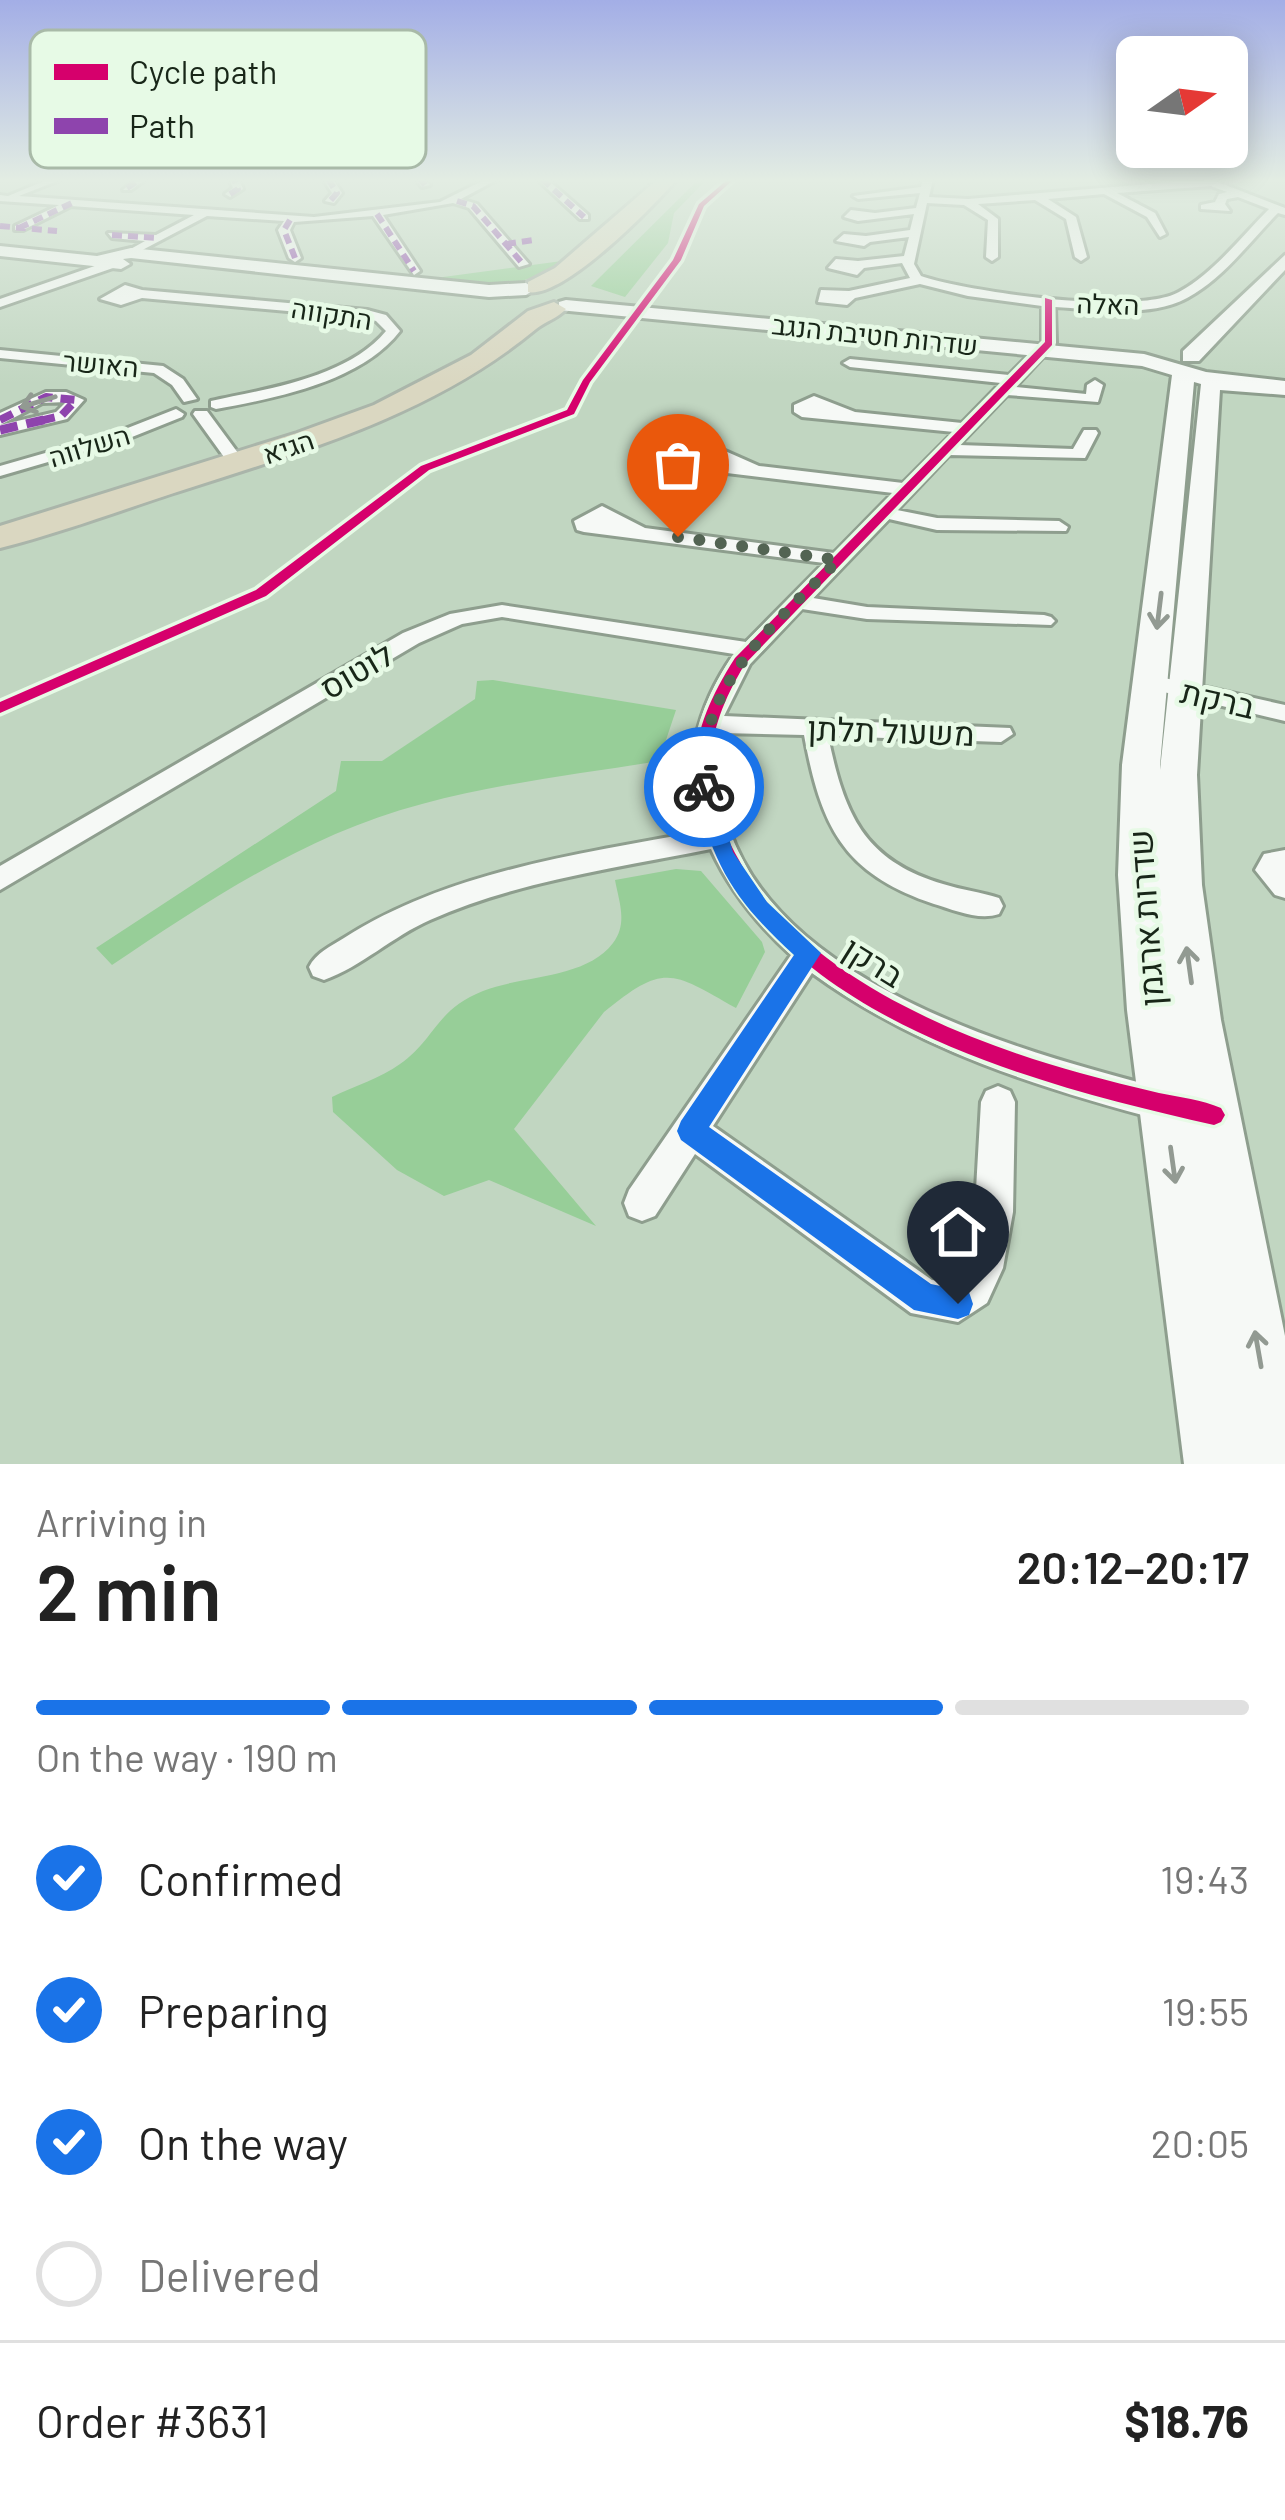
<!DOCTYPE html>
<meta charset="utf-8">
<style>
:root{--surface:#fff;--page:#f2f2f2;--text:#222;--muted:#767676;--line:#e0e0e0;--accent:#1a73e8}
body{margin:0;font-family:Barlow,Heebo,sans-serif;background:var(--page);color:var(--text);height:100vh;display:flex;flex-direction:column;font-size:45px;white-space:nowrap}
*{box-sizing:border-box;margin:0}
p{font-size:39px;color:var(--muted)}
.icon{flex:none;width:66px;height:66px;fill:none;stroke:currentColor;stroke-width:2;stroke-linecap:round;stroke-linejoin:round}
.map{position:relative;height:1464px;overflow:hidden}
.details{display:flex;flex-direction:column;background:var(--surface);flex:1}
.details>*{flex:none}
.needle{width:78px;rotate:76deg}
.buttons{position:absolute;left:1116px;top:36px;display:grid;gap:24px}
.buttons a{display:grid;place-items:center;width:132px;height:132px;border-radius:18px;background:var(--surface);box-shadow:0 6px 30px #0003;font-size:60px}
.pin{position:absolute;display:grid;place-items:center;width:102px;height:102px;color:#fff;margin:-123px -51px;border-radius:50% 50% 50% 0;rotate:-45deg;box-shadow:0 0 12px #0007}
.pin .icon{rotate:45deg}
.courier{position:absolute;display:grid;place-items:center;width:120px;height:120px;margin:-60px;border:9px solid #1a73e8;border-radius:50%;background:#fff;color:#222;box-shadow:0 3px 15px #0007}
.summary em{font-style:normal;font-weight:600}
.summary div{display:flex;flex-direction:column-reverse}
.summary{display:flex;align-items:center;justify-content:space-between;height:204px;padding:0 36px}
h1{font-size:78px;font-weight:600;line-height:90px}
.bar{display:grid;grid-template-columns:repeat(4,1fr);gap:18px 12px;align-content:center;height:144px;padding:0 36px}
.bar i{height:15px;border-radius:9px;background:var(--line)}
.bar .selected{background:var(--accent)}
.bar p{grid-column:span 4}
.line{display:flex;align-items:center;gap:30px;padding:0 36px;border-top:3px solid var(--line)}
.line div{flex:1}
ol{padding:0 36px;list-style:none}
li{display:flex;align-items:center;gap:36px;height:132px}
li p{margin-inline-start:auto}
li .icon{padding:12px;border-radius:50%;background:var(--accent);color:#fff;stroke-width:4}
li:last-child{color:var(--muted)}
li i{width:66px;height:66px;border:6px solid var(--line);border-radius:50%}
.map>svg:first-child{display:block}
.green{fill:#97ce98}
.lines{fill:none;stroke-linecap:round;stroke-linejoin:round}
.street-casing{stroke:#8e9e8e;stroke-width:6}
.secondary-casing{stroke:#8e9e8e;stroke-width:6}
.highway-casing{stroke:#aab5aa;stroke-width:6}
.street{fill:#f6f9f6;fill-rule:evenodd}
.secondary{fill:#f6f9f6;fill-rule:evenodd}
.highway{fill:#dad7c1;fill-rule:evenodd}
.quiet-far2{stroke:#8e44ad;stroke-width:6;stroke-dasharray:10 6;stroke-linecap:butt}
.quiet-far1{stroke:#8e44ad;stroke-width:8;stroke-dasharray:14 8;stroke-linecap:butt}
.quiet{stroke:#8e44ad;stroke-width:9;stroke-dasharray:18 9;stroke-linecap:butt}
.cycleway-casing{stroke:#e7fae6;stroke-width:7}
.cycleway{fill:#d6006c;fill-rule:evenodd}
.oneway{stroke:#929a92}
.route{fill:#1a73e8}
.done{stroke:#536453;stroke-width:12;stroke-dasharray:0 21.6}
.labels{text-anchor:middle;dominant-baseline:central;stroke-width:9;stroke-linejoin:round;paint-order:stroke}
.far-street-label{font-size:27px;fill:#182618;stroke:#e7fae6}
.street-label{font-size:33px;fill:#182618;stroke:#e7fae6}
.key{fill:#e7fae6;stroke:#a9baa8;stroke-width:3}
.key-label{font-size:33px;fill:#182618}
</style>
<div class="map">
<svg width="1285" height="1464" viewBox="0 0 1285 1464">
<rect width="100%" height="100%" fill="#c1d6c1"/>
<!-- green -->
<path class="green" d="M699,179H707L674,213L668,243L625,297L591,286Z
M562,261C514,295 477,285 421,280Z
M493,680L676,710L659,761C580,774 499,783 422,804C307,834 209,900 112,965L96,948L336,791L341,761H382L475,699L477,681Z
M676,869L701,871L762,942L765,952L736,1008C672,972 665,962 604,1012L514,1129L596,1226L489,1180L444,1196L397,1170L333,1112L332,1097C354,1086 381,1078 400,1064C435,1040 435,1010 483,991C523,975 586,979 613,943C628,923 619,902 615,880Z"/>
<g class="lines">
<defs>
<path id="street" d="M49,179H62L19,196L314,217L440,202L486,179H498L461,199L477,204L529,264L519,267L469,208L453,203L383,215L420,271L414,275L373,216L294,222L290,230L301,258L295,262L289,258L278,230L284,221L207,216L131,256L127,251L145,241L112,238L108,233L156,235L194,215L71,206L23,230H15V226L59,205L0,201V195L8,196Z
M135,179H146L131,190H123Z
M229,179H239L243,189L230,197L225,194L233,188Z
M323,179H333L342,193L334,203L325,201L332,193Z
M415,179H425L430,185L422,187Z
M537,179H547L588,215V219H580Z
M923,179H933L929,197L968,199L1210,179L1285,208V215L1278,213C1250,241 1223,279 1187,298C1150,318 1095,309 1055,307L1056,343L1015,387L1086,394L1087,385L1095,380L1103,385L1098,402L1007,395L959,445L1073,449L1084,430H1096L1098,433L1085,458L949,455L897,510L937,518L1059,521L1068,527L1066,531L937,530L889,519L813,598L867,607L1044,615L1051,617L1055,621L1051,625L867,619L802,609L750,664L724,716L1010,728L1013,734L1001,742L828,736C844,812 862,860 943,884C962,890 981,892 999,898L1003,906L999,914C979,921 954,910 934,904C842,873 821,826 804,735L721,733C690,960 996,1046 1165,1089L1177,1094L1182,1105L1177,1116L1165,1121C1040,1088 918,1050 812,973L713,1126L932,1280L952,1283L967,1262L973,1242L981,1102L986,1091L998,1086L1010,1091L1015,1102L1013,1212L1003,1268L987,1303L958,1322L911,1313L695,1154L655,1216L642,1221L629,1216L624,1203L629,1190L791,955C757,924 730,891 711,849C616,868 518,881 430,920C393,936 361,967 324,980L313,976L309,967C316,953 331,946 344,938C451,870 581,854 702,831C680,768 697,706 734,654L502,617L462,624L419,643L0,890V866L403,633L450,614L502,605L746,642L824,563L584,532L577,530L574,521L602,506L645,528L834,553L893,493L702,470L691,460L716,447L759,466L903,483L954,432L802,417L794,412V405L814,396L855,412L962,423L1001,383L850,367L843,363L850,359L1009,375L1042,342V306L968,296L920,284L855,298L847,305L818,302L821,290L849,291L910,278L902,263L864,268L857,275L828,268L836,259L858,261L904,256L909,237L870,242L864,246L836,241L844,234L866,236L910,230L914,214L858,221L844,217L851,210L875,213L916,208L920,193L858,199L853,196L921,187ZM1211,186L1227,192L1219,194L1215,202L1201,205V209L1230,211L1225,204L1227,199L1238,197L1269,209C1241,237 1214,273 1179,292C1136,316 969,292 921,276L914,264L927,203L964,205L988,220L986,257L992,261L998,257V219L978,204L1035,200L1066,219L1075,257L1081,261L1087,257L1076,217L1048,199L1104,194L1147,217L1160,237L1166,234L1155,213L1117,193Z
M109,261L113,268L0,307V299Z
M125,285L142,290L367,310L386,315L400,331C361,382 276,398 216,409L211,407V401C266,389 347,378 386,331L376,321L366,318L142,298L121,305L100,299Z
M0,350L163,366L183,379L197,399L184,402L172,385L154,373L0,358Z
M46,392H66L84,400L67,419L0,435V425L56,412L66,402L42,403L0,425V413Z
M176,409L184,414L182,417L127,439L0,476V466L115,433Z
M195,411H207L238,453L236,457H224L193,414Z
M1151,675L1285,705V721L1143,687L1140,682Z
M1285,850V898L1275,895L1255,870L1264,854Z"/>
<path id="secondary" d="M0,246L97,256L131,248L489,285L526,283L535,289L526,295L489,297L131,258L123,259L130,264L121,269L0,256Z
M1285,255V270L1199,361H1183V351Z
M566,300L1144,354L1206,372L1285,381V395L1220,390L1197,775L1202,885L1221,1020L1285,1336V1464H1184L1127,1010L1118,875L1122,765L1172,375L1142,366L559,310V302ZM1194,382L1201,384L1160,770V765Z"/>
<path id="highway" d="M658,179H677C653,207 563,299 528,292V282L555,268Z
M554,302L566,309C558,318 546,321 536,329C432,415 304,451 177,492C118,511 60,533 0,548V526L297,433L374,405L471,355L528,311Z"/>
</defs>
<!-- street casing -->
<use href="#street" class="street-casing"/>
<!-- secondary casing -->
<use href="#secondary" class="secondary-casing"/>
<!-- highway casing -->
<use href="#highway" class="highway-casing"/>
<!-- street -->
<use href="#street" class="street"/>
<!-- secondary -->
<use href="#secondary" class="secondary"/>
<!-- highway -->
<use href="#highway" class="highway"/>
<!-- quiet-far2 -->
<path class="quiet-far2" d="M328,179L337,193L330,201
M420,179L425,185
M542,179L584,217
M127,188L141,179
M230,194L238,189L234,179
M457,201L473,206L523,264
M377,214L414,271
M290,220L284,230L295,258
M0,226L57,231
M19,228L72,203
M112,235L158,238
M506,244L534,240"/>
<!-- quiet-far1 -->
<path class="quiet-far1" d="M0,420L46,397L76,400L61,416L39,421"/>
<!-- quiet -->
<path class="quiet" d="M0,430L52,418"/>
<defs>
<path id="cycleway" d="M728,179H734L704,206L681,260L590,382L574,414L429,470L266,596L0,713V702L256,590L421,466L567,410L583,380L673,260L699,204Z
M1045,298L1052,300V345L745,664C705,730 698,783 735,853C741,863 746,875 753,885C826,984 964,1041 1080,1073C1106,1080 1133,1087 1159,1093C1180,1097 1202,1100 1221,1108L1225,1115L1221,1122L1214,1125C1054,1089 841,1034 740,894C731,882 726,867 719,854C680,780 691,727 735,658L1045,342Z"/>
</defs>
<!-- cycleway casing -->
<use href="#cycleway" class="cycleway-casing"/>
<!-- cycleway -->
<use href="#cycleway" class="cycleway"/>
</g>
<!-- one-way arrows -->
<defs><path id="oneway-shaft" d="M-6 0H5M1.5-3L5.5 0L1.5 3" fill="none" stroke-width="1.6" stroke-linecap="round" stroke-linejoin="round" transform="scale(3)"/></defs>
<g class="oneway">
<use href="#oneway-shaft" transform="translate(38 402) rotate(163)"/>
<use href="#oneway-shaft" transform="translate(1159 611) rotate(97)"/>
<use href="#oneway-shaft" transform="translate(1189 965) rotate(-98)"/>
<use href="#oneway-shaft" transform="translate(1173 1165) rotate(82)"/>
<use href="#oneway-shaft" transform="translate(1258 1349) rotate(-100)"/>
</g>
<!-- sky -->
<linearGradient id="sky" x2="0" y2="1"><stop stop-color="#a3aee6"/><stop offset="0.47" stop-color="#e3ede3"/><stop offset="1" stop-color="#e3ede3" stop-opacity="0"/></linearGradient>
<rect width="1285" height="384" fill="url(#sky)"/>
<!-- route -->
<path class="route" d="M704,779L714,787L733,852L767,902L821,953L709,1127L931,1284L969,1292L973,1304L969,1315L958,1319L914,1310L681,1140L677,1131L681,1121L794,955C732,898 715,867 693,787Z"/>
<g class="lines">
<!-- done -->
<path class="done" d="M678,537L838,560C774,626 695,685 704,787"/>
</g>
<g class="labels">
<!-- far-street labels -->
<g class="far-street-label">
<text transform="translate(1108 303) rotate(2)">האלה</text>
<text transform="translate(332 313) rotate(9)">התקווה</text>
<text transform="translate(875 334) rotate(6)">שדרות חטיבת הנגב</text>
<text transform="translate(101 363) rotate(5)">האושר</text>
<text transform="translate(89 445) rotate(-17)">השלווה</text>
<text transform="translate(288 446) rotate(-19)">הגיא</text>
</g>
<!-- street labels -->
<g class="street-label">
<text transform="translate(356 670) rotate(-30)">לוטוס</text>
<text transform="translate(1218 698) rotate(13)">ברקת</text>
<text transform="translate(891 730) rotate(2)">משעול תלתן</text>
<text transform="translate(1145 918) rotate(-94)">שדרות ארגמן</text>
<text transform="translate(874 961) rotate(32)">ברקן</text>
</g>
</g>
<!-- legend -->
<rect x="30" y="30" width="396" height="138" rx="18" class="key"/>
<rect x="54" y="64" width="54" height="16" fill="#d6006c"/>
<rect x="54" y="118" width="54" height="16" fill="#8e44ad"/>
<g class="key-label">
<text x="129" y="84">Cycle path</text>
<text x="129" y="138">Path</text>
</g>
</svg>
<div class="buttons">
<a><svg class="needle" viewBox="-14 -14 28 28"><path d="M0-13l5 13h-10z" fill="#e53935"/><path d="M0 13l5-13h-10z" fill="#767676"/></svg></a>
</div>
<div class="pin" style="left:678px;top:537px;background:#ea580c"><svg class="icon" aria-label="bag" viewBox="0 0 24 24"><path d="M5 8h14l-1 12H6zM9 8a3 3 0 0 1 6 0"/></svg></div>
<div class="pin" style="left:958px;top:1304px;background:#1f2937"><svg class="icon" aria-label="home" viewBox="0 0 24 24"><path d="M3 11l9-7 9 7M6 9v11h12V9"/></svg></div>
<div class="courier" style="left:704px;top:787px"><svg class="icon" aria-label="bike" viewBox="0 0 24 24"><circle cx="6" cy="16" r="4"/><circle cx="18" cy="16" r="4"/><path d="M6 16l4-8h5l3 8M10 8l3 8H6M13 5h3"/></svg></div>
</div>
<section class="details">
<div class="summary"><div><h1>2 min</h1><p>Arriving in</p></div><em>20:12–20:17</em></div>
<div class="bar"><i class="selected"></i><i class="selected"></i><i class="selected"></i><i></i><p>On the way · 190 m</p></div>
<ol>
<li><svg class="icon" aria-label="check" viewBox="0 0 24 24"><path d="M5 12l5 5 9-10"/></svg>Confirmed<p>19:43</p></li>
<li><svg class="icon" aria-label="check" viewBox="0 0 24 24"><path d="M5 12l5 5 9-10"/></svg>Preparing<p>19:55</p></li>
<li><svg class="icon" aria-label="check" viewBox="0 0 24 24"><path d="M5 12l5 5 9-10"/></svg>On the way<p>20:05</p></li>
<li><i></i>Delivered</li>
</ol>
<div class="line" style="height:156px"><div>Order #3631</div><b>$18.76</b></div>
</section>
